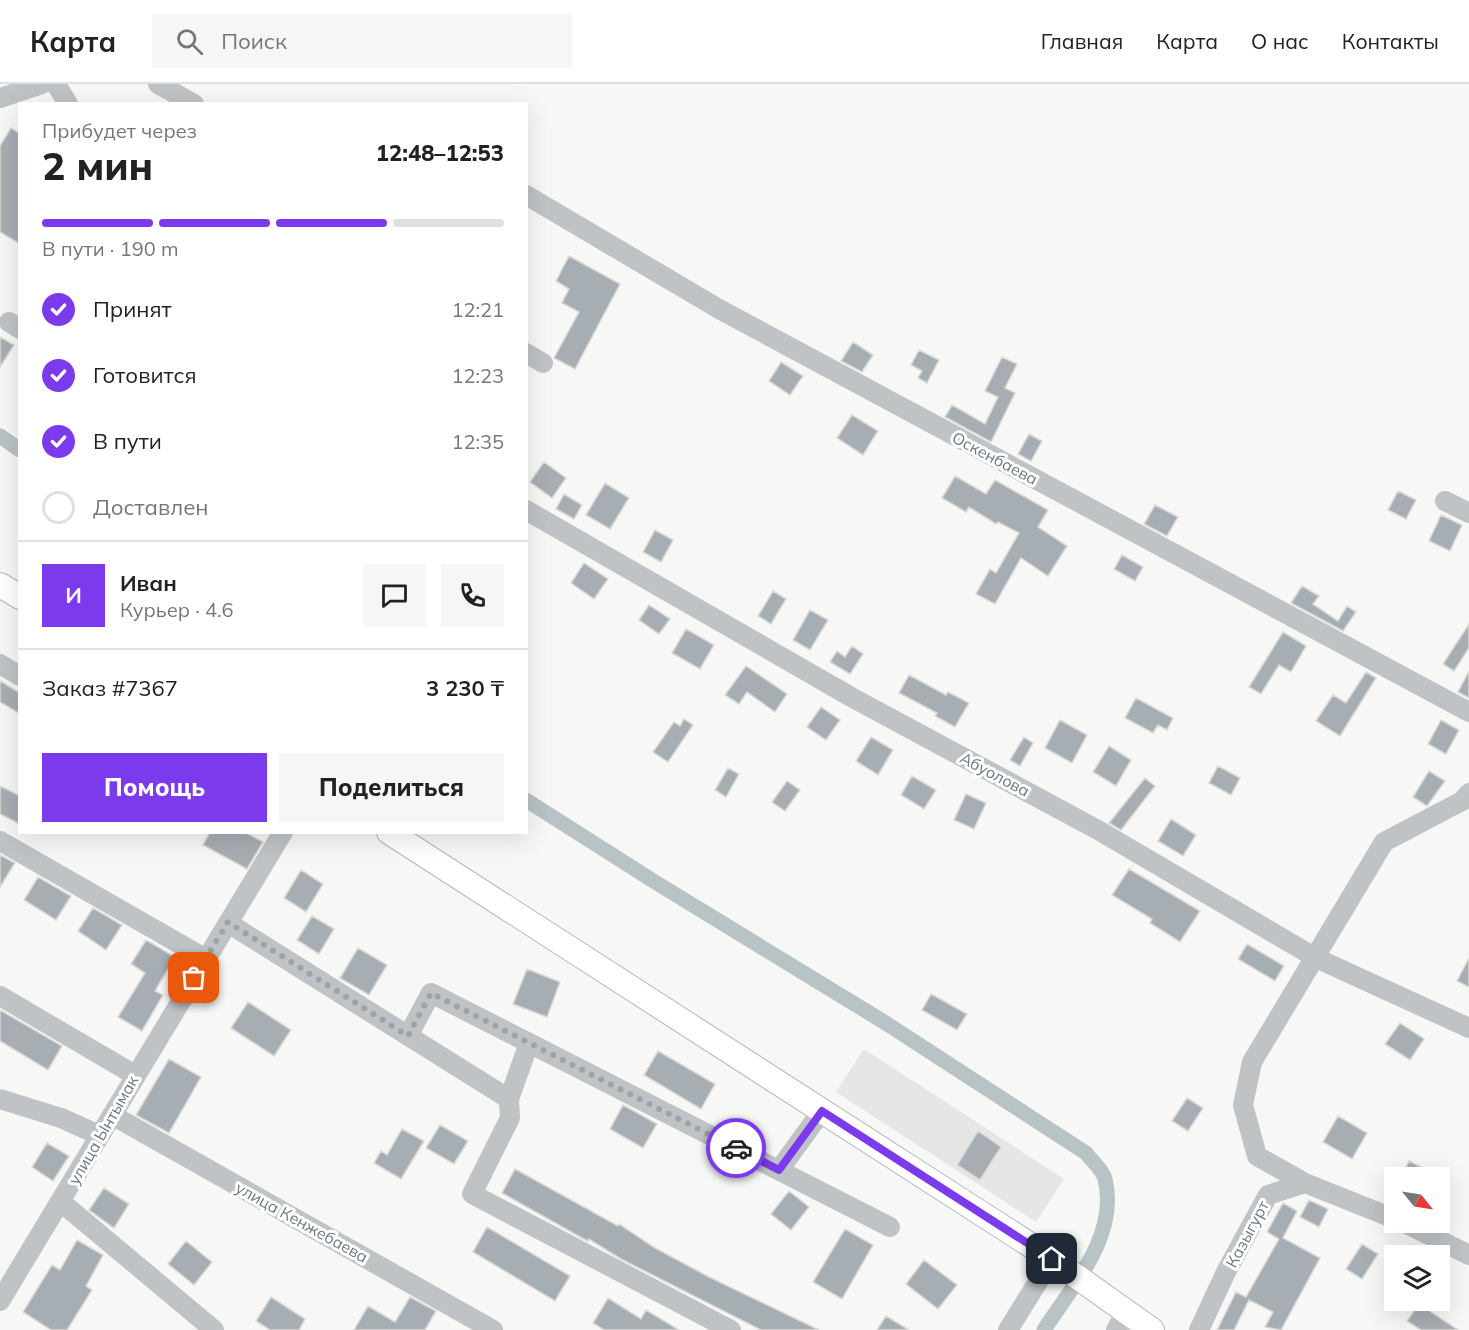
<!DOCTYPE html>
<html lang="ru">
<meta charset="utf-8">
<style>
:root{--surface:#fff;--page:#f6f6f6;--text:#222;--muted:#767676;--line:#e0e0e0;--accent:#7c3aed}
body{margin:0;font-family:Mulish,sans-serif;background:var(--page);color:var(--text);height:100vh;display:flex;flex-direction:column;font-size:22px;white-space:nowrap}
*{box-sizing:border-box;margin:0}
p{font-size:20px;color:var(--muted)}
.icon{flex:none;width:33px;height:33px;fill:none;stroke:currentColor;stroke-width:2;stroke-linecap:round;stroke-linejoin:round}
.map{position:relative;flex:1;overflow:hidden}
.side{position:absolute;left:18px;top:18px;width:510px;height:732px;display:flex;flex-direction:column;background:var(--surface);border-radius:0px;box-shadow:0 6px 24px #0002}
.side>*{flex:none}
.needle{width:39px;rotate:120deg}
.fabs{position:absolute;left:1384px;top:1083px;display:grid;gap:12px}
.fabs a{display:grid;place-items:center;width:66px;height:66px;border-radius:0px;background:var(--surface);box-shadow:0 6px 24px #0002;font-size:30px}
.pin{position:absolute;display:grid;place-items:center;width:51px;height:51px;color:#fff;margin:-26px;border-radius:12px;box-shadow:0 3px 9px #0006}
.courier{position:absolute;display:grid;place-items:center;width:60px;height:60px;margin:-30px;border:4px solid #7c3aed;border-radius:50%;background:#fff;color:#222;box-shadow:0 2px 8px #0007}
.overview em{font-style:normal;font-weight:800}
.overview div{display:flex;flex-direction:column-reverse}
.overview{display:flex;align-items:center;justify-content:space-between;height:102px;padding:0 24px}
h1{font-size:39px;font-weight:800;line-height:45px}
.bar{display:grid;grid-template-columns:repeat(4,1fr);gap:9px 6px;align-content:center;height:72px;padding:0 24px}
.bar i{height:8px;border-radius:4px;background:var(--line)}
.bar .active{background:var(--accent)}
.bar p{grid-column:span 4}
.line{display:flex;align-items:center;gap:15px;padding:0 24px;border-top:2px solid var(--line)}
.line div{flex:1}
.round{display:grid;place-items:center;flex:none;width:63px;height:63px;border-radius:0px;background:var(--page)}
ol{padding:0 24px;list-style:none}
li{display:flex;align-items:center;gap:18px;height:66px}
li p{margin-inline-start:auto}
li .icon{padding:6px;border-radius:50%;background:var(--accent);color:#fff;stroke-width:4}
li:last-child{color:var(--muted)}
li i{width:33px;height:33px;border:3px solid var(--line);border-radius:50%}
.button{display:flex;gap:12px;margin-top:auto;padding:12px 24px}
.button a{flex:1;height:69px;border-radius:0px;background:var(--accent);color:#fff;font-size:24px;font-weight:800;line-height:69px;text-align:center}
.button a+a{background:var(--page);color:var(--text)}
header{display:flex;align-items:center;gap:36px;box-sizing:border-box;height:84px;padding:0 30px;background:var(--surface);border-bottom:2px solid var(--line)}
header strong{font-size:28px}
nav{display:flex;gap:33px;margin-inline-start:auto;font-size:21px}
.search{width:420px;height:54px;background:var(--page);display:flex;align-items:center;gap:15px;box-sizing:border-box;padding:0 21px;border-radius:0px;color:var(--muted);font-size:22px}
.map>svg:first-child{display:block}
.built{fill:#e5e6e5}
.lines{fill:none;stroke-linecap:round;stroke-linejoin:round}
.canal{stroke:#b8c3c6;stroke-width:15}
.building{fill:#a7aeb3;stroke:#d9d9d7;stroke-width:1.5}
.major-casing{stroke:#b2b7ba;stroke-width:26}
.minor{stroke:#bfc3c6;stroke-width:20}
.major{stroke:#fff;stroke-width:24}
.done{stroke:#9ba4aa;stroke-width:6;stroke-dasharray:0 10.8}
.route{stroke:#7c3aed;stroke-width:8}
.labels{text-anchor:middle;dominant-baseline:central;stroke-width:6;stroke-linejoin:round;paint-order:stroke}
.street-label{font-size:16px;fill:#697882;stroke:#fff}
</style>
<header>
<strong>Карта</strong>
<div class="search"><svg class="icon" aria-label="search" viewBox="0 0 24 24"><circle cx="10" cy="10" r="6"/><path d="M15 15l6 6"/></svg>Поиск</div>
<nav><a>Главная</a><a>Карта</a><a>О нас</a><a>Контакты</a></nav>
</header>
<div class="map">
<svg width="1469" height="1246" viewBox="0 0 1469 1246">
<rect width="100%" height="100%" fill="#f7f7f5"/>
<!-- built -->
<path class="built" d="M864,965L1064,1095L1036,1138L836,1008Z"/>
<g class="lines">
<!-- canal -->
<path class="canal" d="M0,352L20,366
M526,716L655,798L884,938L1086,1069C1092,1077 1103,1086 1105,1095C1119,1152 1072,1202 1044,1246"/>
</g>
<!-- building -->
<path class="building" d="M11,44L20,50V160L0,148V62Z
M569,172L620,200L575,285L554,274L579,228L562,219L569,205L556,197Z
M0,253L14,261L0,283Z
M853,258L873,271L862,288L841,277Z
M919,266L939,276L927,299L918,294L922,287L911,281Z
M1002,273L1017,280L1005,304L1015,309L991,358L945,333L952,321L985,340L998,313L985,307Z
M781,278L803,292L790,311L769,297Z
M852,331L878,347L863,371L837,354Z
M1029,350L1042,357L1031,377L1018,370Z
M544,378L566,394L552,414L530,398Z
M955,392L986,410L995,396L1048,426L1038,443L1067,462L1048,492L1021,474L995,520L976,510L990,485L996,489L1019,449L998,438L996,440L969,423L966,428L942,414Z
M605,399L629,414L610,445L586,431Z
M1398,407L1416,416L1406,435L1388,426Z
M564,410L582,421L574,435L556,425Z
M1155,421L1178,433L1167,452L1144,440Z
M1441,431L1462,441L1450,467L1429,457Z
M655,446L673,456L661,478L643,468Z
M1122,471L1143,483L1135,497L1114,485Z
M584,479L608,495L594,515L571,499Z
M1302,502L1319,512L1313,520L1338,537L1347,522L1356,528L1343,547L1291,519Z
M773,507L786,515L771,540L758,532Z
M649,521L670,535L659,550L639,536Z
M810,526L828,536L810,566L793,556Z
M1469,540V564L1454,587L1443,580Z
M686,545L714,561L700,585L672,569Z
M1283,548L1306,562L1291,588L1279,581L1261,610L1249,603Z
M852,562L863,570L850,590L830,578L837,567L845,573Z
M746,582L787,610L775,628L747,608L739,620L725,611Z
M1469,587V614L1458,608Z
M1366,588L1376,594L1340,652L1316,637L1333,611L1346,619Z
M909,591L946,611L948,608L969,619L955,643L935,632L937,629L899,609Z
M0,597L20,609V630L0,618Z
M1136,614L1173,634L1167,646L1158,641L1153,649L1125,634Z
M821,623L840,636L826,656L807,643Z
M684,635L693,641L668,678L653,668L674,638L680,642Z
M1060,636L1087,651L1072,679L1045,664Z
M1441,636L1459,646L1446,670L1428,660Z
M871,653L893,666L878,691L856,677Z
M1024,653L1033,659L1020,682L1010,676Z
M1109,662L1131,676L1116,702L1093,688Z
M1218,682L1240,694L1231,711L1209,699Z
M728,684L739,690L726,713L715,706Z
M1429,687L1445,697L1427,722L1413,713Z
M912,692L936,706L924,725L901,711Z
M1145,694L1155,702L1121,746L1109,739Z
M787,697L800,706L785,727L772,718Z
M0,702L20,712V740L0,730Z
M966,710L986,719L974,745L954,736Z
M1171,735L1196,751L1183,772L1158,757Z
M210,748H245L263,758L247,785L203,761Z
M0,771L15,779L0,803Z
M1129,785L1200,827L1180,858L1150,839L1152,835L1112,811Z
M301,786L323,800L306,828L284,814Z
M38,793L71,812L56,836L24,816Z
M93,824L122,841L106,866L78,847Z
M312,832L334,845L319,870L297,856Z
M146,856L175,873L155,907L163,911L142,947L118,933L145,889L131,880Z
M1247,860L1284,882L1275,897L1238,875Z
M358,864L387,881L369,911L340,894Z
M1469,874V903L1457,897Z
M527,885L560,898L547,933L513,920Z
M931,910L967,930L957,946L922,926Z
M248,918L291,946L274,972L231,944Z
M0,926L62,962L48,986L0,957Z
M1400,939L1424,955L1410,976L1385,960Z
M658,967L715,1000L701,1025L644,991Z
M169,975L201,993L169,1049L136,1031Z
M1187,1014L1203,1024L1188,1047L1172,1037Z
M623,1021L657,1040L643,1064L610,1045Z
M1338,1032L1367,1049L1352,1075L1323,1058Z
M440,1041L468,1057L454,1080L426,1064Z
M402,1045L424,1057L401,1095L374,1079L381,1067L387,1071Z
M978,1047L1001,1063L980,1096L957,1081Z
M47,1059L69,1072L53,1097L32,1083Z
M1409,1077L1423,1084L1418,1094H1401Z
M515,1085L618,1142L619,1140L655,1164L709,1193L819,1246H761L621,1175L589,1155L588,1157L582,1154L502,1109Z
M104,1104L129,1120L114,1144L89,1126Z
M789,1107L809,1123L791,1146L771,1130Z
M1309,1116L1328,1125L1319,1143L1300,1133Z
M1283,1119L1297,1127L1283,1154L1320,1174L1281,1246L1265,1243L1273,1228L1249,1216L1234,1246H1217L1236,1208L1246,1213L1279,1155L1267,1148Z
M487,1143L570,1192L555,1217L473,1168Z
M845,1145L873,1161L842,1215L813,1198Z
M77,1156L103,1171L86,1202L92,1206L67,1246H51L23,1228L52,1181L60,1186Z
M186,1157L212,1178L194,1201L168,1180Z
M1362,1160L1378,1170L1362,1195L1346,1185Z
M924,1176L957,1201L938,1225L906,1200Z
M271,1213L305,1235L299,1246H270L256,1237Z
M410,1213L436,1227L425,1246H354L368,1222L395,1238Z
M608,1214L641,1235L646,1226L679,1246H604L593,1239Z
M1419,1220L1458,1246H1421L1407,1237Z
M886,1232L909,1246H877Z"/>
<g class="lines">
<defs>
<path id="major" d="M0,501L20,513
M389,748L1052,1175L1152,1246"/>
</defs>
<!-- major casing -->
<use href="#major" class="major-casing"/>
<!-- minor -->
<path class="minor" d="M56,0L68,20
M158,0L194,20
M0,14L42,0
M526,111L719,225L1469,628
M9,238L20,245
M526,269L543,279
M1445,417L1469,429
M526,426L853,614L1098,746L1316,874L1469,944
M0,580L20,592
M0,757L206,875
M228,839L509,1015
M0,912L135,991
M408,952L431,909L890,1143
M529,959L509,1015L510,1034L472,1110L731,1246
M0,1015L61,1034L99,1051
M112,1031L493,1246
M779,1086L822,1027
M1305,1099L1257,1072L1243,1021L1252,978L1384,758L1462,717L1469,709
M61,1118L214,1246
M1403,1138L1469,1171
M0,1217L283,748
M1008,1246L1052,1175
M1116,1246L1126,1228
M1199,1246L1226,1188L1268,1111L1305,1099L1395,1135"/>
<!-- major -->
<use href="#major" class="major"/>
</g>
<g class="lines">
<!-- done -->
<path class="done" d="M194,894L228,838L408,952L431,909L736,1064"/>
<!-- route -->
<path class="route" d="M736,1064L779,1086L822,1027L1052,1175"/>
</g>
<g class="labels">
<!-- street labels -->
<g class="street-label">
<text transform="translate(995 374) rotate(28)">Оскенбаева</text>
<text transform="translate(995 690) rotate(28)">Абуолова</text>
<text transform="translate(103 1046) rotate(-60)">улица Ынтымак</text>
<text transform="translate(302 1138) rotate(29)">улица Кенжебаева</text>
<text transform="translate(1247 1150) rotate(-62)">Казыгурт</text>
</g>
</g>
</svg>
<div class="fabs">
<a><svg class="needle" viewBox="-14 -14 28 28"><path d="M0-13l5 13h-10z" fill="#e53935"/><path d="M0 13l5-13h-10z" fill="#767676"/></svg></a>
<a><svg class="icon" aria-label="layers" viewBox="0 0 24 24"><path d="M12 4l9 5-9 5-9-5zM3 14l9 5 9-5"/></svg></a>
</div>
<div class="pin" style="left:194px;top:894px;background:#ea580c"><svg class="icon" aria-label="bag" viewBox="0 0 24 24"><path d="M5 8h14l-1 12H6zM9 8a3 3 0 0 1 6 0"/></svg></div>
<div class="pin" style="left:1052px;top:1175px;background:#1f2937"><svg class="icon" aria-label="home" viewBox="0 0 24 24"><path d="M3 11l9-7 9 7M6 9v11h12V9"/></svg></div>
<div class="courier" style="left:736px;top:1064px"><svg class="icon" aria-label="car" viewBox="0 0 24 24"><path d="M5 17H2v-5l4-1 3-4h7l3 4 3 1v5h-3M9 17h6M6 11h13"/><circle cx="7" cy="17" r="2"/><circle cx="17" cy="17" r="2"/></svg></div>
<section class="side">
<div class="overview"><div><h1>2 мин</h1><p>Прибудет через</p></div><em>12:48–12:53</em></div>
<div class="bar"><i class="active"></i><i class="active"></i><i class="active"></i><i></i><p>В пути · 190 m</p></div>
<ol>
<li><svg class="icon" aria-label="check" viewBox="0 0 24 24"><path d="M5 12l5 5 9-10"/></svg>Принят<p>12:21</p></li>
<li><svg class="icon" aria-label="check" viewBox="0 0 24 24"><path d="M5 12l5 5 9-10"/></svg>Готовится<p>12:23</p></li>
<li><svg class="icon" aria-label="check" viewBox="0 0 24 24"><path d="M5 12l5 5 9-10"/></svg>В пути<p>12:35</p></li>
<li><i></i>Доставлен</li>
</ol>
<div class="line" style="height:108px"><b class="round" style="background:var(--accent);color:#fff">И</b><div><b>Иван</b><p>Курьер · 4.6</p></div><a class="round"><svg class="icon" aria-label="chat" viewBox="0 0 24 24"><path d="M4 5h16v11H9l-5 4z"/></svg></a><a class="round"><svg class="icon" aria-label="phone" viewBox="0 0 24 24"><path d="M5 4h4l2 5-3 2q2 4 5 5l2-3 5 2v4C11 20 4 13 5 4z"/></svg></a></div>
<div class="line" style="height:78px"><div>Заказ #7367</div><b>3 230 ₸</b></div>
<div class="button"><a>Помощь</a><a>Поделиться</a></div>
</section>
</div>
